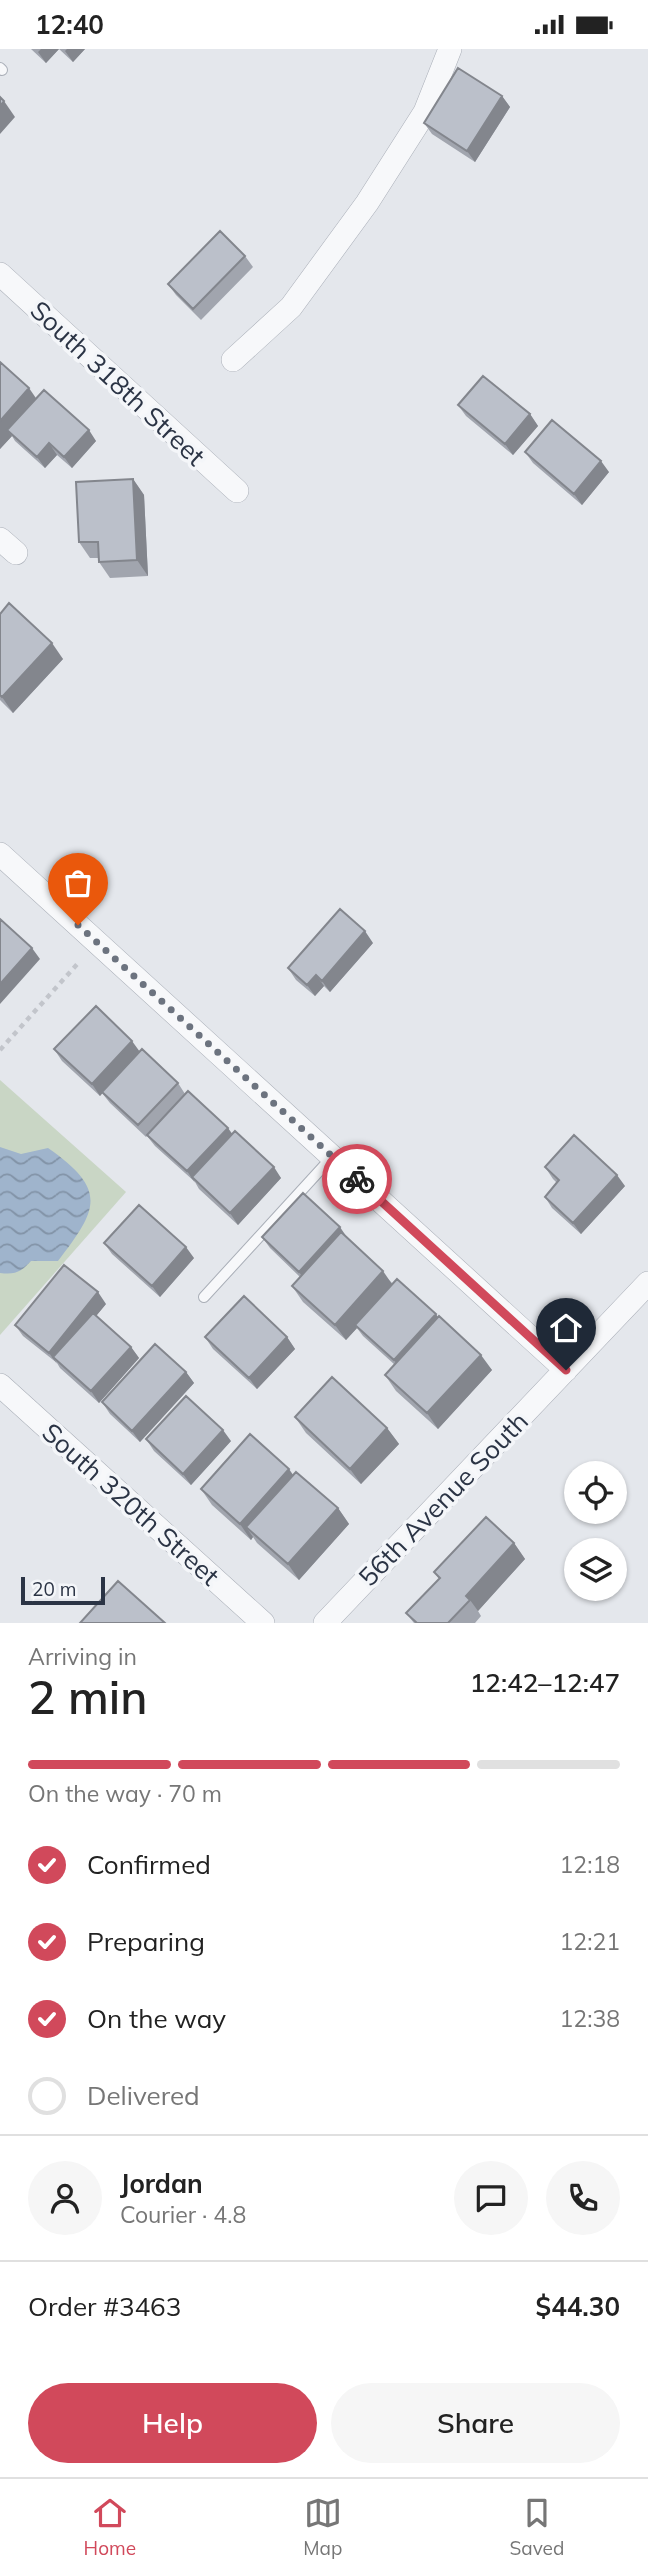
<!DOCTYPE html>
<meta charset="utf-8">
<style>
:root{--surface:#fff;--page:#f6f6f6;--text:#222;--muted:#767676;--line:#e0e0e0;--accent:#d1495b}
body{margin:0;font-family:Mulish,sans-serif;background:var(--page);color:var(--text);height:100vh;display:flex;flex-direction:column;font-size:26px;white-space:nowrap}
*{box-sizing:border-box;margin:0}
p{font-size:23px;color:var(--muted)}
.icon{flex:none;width:38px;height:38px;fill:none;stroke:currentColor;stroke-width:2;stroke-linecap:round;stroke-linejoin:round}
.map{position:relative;height:1574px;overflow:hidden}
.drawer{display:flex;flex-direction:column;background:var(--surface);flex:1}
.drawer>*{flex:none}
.fabs{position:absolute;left:564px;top:1412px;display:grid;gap:14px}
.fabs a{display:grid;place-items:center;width:63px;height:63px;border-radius:50%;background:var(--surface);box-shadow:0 2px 5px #0004;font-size:35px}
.scale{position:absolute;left:21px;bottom:18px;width:84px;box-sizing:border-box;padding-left:7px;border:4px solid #2b3445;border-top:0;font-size:19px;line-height:24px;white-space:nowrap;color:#2b3445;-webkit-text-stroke:5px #f4f6f9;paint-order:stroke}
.pin{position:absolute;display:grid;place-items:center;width:60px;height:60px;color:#fff;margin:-72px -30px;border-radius:50% 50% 50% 0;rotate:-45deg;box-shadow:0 0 7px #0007}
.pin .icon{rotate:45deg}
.courier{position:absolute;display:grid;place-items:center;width:70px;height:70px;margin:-35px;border:5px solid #d1495b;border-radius:50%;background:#fff;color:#222;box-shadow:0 2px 9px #0007}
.summary em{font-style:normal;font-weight:600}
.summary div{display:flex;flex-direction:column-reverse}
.summary{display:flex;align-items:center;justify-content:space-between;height:119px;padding:0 28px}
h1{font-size:46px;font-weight:600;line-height:52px}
.bar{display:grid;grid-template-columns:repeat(4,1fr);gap:10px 7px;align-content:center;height:84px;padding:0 28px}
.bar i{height:9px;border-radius:5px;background:var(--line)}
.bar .selected{background:var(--accent)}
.bar p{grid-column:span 4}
.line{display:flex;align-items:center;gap:18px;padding:0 28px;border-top:2px solid var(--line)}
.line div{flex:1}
.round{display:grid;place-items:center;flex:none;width:74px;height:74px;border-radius:37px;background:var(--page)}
ol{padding:0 28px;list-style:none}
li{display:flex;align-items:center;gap:21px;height:77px}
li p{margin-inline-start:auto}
li .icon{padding:7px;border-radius:50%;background:var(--accent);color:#fff;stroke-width:4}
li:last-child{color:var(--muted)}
li i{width:38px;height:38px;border:4px solid var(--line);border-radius:50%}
.cta{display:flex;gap:14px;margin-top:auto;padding:14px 28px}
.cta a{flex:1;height:80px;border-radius:42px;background:var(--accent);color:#fff;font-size:28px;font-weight:600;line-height:80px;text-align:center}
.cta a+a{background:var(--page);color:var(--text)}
.status{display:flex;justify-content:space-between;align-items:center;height:49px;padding:0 35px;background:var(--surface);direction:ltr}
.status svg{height:19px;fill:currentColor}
.tabs{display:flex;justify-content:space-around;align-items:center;height:98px;border-top:2px solid var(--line);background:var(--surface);font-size:19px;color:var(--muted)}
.tabs a{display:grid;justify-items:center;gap:4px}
.tabs .selected{color:var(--accent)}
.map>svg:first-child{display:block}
.green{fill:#c9d6c5}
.water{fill:url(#water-waves)}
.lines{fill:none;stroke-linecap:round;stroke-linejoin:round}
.lane-casing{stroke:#a9aeb7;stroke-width:12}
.street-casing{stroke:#a9aeb7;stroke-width:24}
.path{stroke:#c2c5cb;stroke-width:4.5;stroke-dasharray:5 5;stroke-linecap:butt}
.lane{stroke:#f7f8fa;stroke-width:10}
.street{stroke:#f7f8fa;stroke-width:23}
.wall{fill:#a1a5ae}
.shaded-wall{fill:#83868d}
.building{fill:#bbc0ca;stroke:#83868d;stroke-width:2}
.done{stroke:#6c737f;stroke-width:7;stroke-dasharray:0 12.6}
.route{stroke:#d1495b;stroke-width:9}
.labels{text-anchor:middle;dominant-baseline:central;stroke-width:7;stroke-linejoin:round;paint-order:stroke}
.street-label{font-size:26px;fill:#2b3445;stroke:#f4f6f9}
</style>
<div class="status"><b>12:40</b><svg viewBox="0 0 49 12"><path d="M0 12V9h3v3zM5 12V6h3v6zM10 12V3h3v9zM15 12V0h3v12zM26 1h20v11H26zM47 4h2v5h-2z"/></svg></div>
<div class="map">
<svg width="648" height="1574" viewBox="0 0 648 1574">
<defs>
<pattern id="water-waves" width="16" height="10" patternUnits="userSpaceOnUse" patternTransform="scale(1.75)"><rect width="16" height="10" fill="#9fb4cc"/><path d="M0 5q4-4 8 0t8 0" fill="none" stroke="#8293a7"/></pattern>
</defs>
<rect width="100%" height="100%" fill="#e4e7ec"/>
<!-- green -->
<path class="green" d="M0,1031L126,1143L0,1286Z"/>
<!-- water -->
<path class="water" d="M0,1098L21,1105L48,1099C108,1141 98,1160 58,1212H31C21,1223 15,1226 0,1224Z"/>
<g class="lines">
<defs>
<path id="lane" d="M0,19L2,21
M204,1248L332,1108"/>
<path id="street" d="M0,225L237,442
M233,311L291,258L367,154L425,63L450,0
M0,490L16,504
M0,805L566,1321
M0,1336L263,1574
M325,1574L648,1234"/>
</defs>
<!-- lane casing -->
<use href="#lane" class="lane-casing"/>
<!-- street casing -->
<use href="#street" class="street-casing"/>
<!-- path -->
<path class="path" d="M0,1001L80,912"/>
<!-- lane -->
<use href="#lane" class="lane"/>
<!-- street -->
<use href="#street" class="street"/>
</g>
<!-- wall -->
<path class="wall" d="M31,0H59L46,14Z
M59,0H85L73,13Z
M502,47L510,58L475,113L432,85L424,74Z
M245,207L253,218L201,271L176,246L168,235Z
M0,313L36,350L96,392L72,419L57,406L45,419L15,392L12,387L0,400Z
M458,356L530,365L538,377L513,406L466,367Z
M525,403L609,423L582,456L533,414Z
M133,430L144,446L148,527L110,529L99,513V509H90L79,493Z
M0,565L63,610L13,664L0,651Z
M373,894L330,943L324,937L315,947L296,931L288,919Z
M54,1000L140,1003L178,1034L185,1045L281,1129L238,1176L199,1140L195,1133L155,1097L147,1087L146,1088L110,1054L102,1044L100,1047L62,1012Z
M545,1118L625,1137L581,1185L552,1159L545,1148L557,1134L553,1130Z
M262,1188L348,1190L393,1235L438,1269L492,1321L438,1380L396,1342L385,1326L395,1316L363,1287L357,1279L346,1291L303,1253L292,1237L300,1228L270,1199Z
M104,1194L194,1209L160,1248L112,1205Z
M106,1255L96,1267L131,1298L139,1309L99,1354L60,1319L57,1314L23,1287L15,1276Z
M205,1288H287L295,1300L257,1340L213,1300Z
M186,1323L194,1334L140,1393L110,1365L102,1353Z
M295,1368L387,1379L399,1395L361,1435L306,1384Z
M146,1390L231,1392L191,1436L154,1402Z
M293,1426L338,1459L349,1475L299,1531L257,1494L253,1488L251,1491L212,1456L201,1440Z
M514,1494L525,1510L478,1562L481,1567L475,1574H414L406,1564L439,1530L434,1523Z"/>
<!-- shaded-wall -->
<path class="shaded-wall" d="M41,0H59L46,14L38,3Z
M67,0H85L73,13L65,2Z
M502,47L510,58L475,113L467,102Z
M4,52L15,68L0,85V57Z
M29,339L40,355L7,381L12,387L0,400V372Z
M530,365L538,377L513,406L505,395Z
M89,381L96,392L72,419L64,408Z
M49,394L57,406L45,419L37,408Z
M601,412L609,423L582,456L574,445Z
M133,430L144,446L148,527L137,511Z
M52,594L63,610L13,664L2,648Z
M365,882L373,894L330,943L322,932Z
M32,899L40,910L0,955V935Z
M316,926L324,937L315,947L307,936Z
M132,992L140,1003L100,1047L92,1035Z
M228,1079L236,1090L192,1128L195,1134L187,1122Z
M274,1118L281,1129L238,1176L230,1164Z
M617,1126L625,1137L581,1185L573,1174Z
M340,1178L348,1190L307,1234L299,1223Z
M186,1198L194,1209L160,1248L152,1237Z
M383,1222L394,1238L355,1276L357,1279L346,1291L335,1276Z
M98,1243L106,1255L58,1313L53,1308L57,1315L49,1304Z
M436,1265L443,1276L402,1322L394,1311Z
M287,1288L295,1300L257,1340L249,1329Z
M131,1298L139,1309L99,1354L91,1342Z
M481,1306L492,1321L438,1380L427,1364Z
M186,1323L194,1334L140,1393L132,1382Z
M387,1379L399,1395L361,1435L350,1420Z
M223,1381L231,1392L191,1436L183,1425Z
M289,1420L300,1436L246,1478L253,1488L251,1491L240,1475Z
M338,1459L349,1475L299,1531L288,1515Z
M514,1494L525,1510L478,1562L470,1551L466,1547Z"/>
<!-- building -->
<path class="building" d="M458,19L502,47L467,102L424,74Z
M0,48L4,52L0,57Z
M220,182L245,207L193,260L168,235Z
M0,313L29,339L0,372Z
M483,327L530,365L505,395L458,356Z
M44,341L89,381L64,408L49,394L37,408L7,381Z
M552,371L601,412L574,445L525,403Z
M133,430L137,511L99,513L98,493H79L76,433Z
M9,554L52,594L2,648L0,646V565Z
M340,860L365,882L322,932L316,926L307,936L288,919Z
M0,870L32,899L0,935Z
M96,957L132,992L92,1035L54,1000Z
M142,1000L178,1034L138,1076L102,1043Z
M188,1042L228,1079L187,1122L147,1086Z
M235,1082L274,1118L230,1164L192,1128Z
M574,1086L617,1126L573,1174L545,1148L559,1131L545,1118Z
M303,1144L340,1178L299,1223L262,1188Z
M139,1156L186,1198L152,1237L104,1194Z
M341,1183L383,1222L335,1276L292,1237Z
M64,1216L98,1243L49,1304L15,1276Z
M397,1230L436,1265L394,1311L355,1276Z
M244,1247L287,1288L249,1329L205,1288Z
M93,1264L131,1298L91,1342L53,1308Z
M439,1267L481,1306L427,1364L385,1326Z
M155,1295L186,1323L132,1382L102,1353Z
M332,1328L387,1379L350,1420L295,1368Z
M186,1347L223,1381L183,1425L146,1390Z
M250,1385L289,1420L240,1475L201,1440Z
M296,1423L338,1459L288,1515L246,1478Z
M486,1468L514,1494L466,1547L470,1551L448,1574H417L406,1564L440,1529L434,1523Z
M118,1532L165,1574H80Z"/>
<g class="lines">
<!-- done -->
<path class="done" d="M78,876L357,1130"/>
<!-- route -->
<path class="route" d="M357,1130L566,1321"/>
</g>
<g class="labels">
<!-- street labels -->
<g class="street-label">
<text transform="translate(118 334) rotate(43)">South 318th Street</text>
<text transform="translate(443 1450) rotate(-46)">56th Avenue South</text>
<text transform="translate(131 1455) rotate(42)">South 320th Street</text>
</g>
</g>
</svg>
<div class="fabs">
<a><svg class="icon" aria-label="locate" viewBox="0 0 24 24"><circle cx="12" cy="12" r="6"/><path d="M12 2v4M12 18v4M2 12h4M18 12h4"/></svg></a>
<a><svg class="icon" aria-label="layers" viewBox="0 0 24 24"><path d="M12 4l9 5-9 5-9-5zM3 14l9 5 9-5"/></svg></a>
</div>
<div class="scale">20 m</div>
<div class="pin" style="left:78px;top:876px;background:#ea580c"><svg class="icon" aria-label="bag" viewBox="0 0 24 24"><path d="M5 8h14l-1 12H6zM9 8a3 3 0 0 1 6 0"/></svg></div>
<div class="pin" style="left:566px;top:1321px;background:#1f2937"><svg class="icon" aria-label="home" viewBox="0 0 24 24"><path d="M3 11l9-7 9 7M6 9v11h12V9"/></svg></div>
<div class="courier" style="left:357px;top:1130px"><svg class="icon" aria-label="bike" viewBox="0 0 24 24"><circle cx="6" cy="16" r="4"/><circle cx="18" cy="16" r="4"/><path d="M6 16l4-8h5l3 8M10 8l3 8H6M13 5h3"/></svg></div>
</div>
<section class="drawer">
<div class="summary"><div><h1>2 min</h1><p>Arriving in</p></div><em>12:42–12:47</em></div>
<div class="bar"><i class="selected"></i><i class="selected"></i><i class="selected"></i><i></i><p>On the way · 70 m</p></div>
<ol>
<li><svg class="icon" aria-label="check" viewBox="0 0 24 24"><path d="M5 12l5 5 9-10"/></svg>Confirmed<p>12:18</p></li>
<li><svg class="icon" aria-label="check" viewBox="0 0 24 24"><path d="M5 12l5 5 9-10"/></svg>Preparing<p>12:21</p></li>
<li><svg class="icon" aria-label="check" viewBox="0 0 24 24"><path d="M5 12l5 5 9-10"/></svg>On the way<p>12:38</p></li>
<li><i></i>Delivered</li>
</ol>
<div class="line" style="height:126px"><a class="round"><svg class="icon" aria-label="person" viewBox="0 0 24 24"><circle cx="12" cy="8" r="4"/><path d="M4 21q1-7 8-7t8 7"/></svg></a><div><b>Jordan</b><p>Courier · 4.8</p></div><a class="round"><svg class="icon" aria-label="chat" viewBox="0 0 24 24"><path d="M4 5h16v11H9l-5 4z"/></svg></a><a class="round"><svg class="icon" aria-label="phone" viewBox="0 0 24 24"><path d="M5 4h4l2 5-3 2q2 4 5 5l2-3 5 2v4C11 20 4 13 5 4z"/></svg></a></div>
<div class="line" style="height:91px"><div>Order #3463</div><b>$44.30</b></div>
<div class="cta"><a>Help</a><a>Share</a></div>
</section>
<nav class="tabs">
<a class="selected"><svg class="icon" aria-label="home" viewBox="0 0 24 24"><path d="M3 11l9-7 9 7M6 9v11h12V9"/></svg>Home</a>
<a><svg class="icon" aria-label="map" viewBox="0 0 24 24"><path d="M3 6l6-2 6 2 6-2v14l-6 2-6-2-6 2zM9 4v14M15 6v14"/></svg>Map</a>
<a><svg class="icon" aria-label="saved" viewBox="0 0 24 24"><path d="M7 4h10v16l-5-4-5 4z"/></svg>Saved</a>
</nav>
